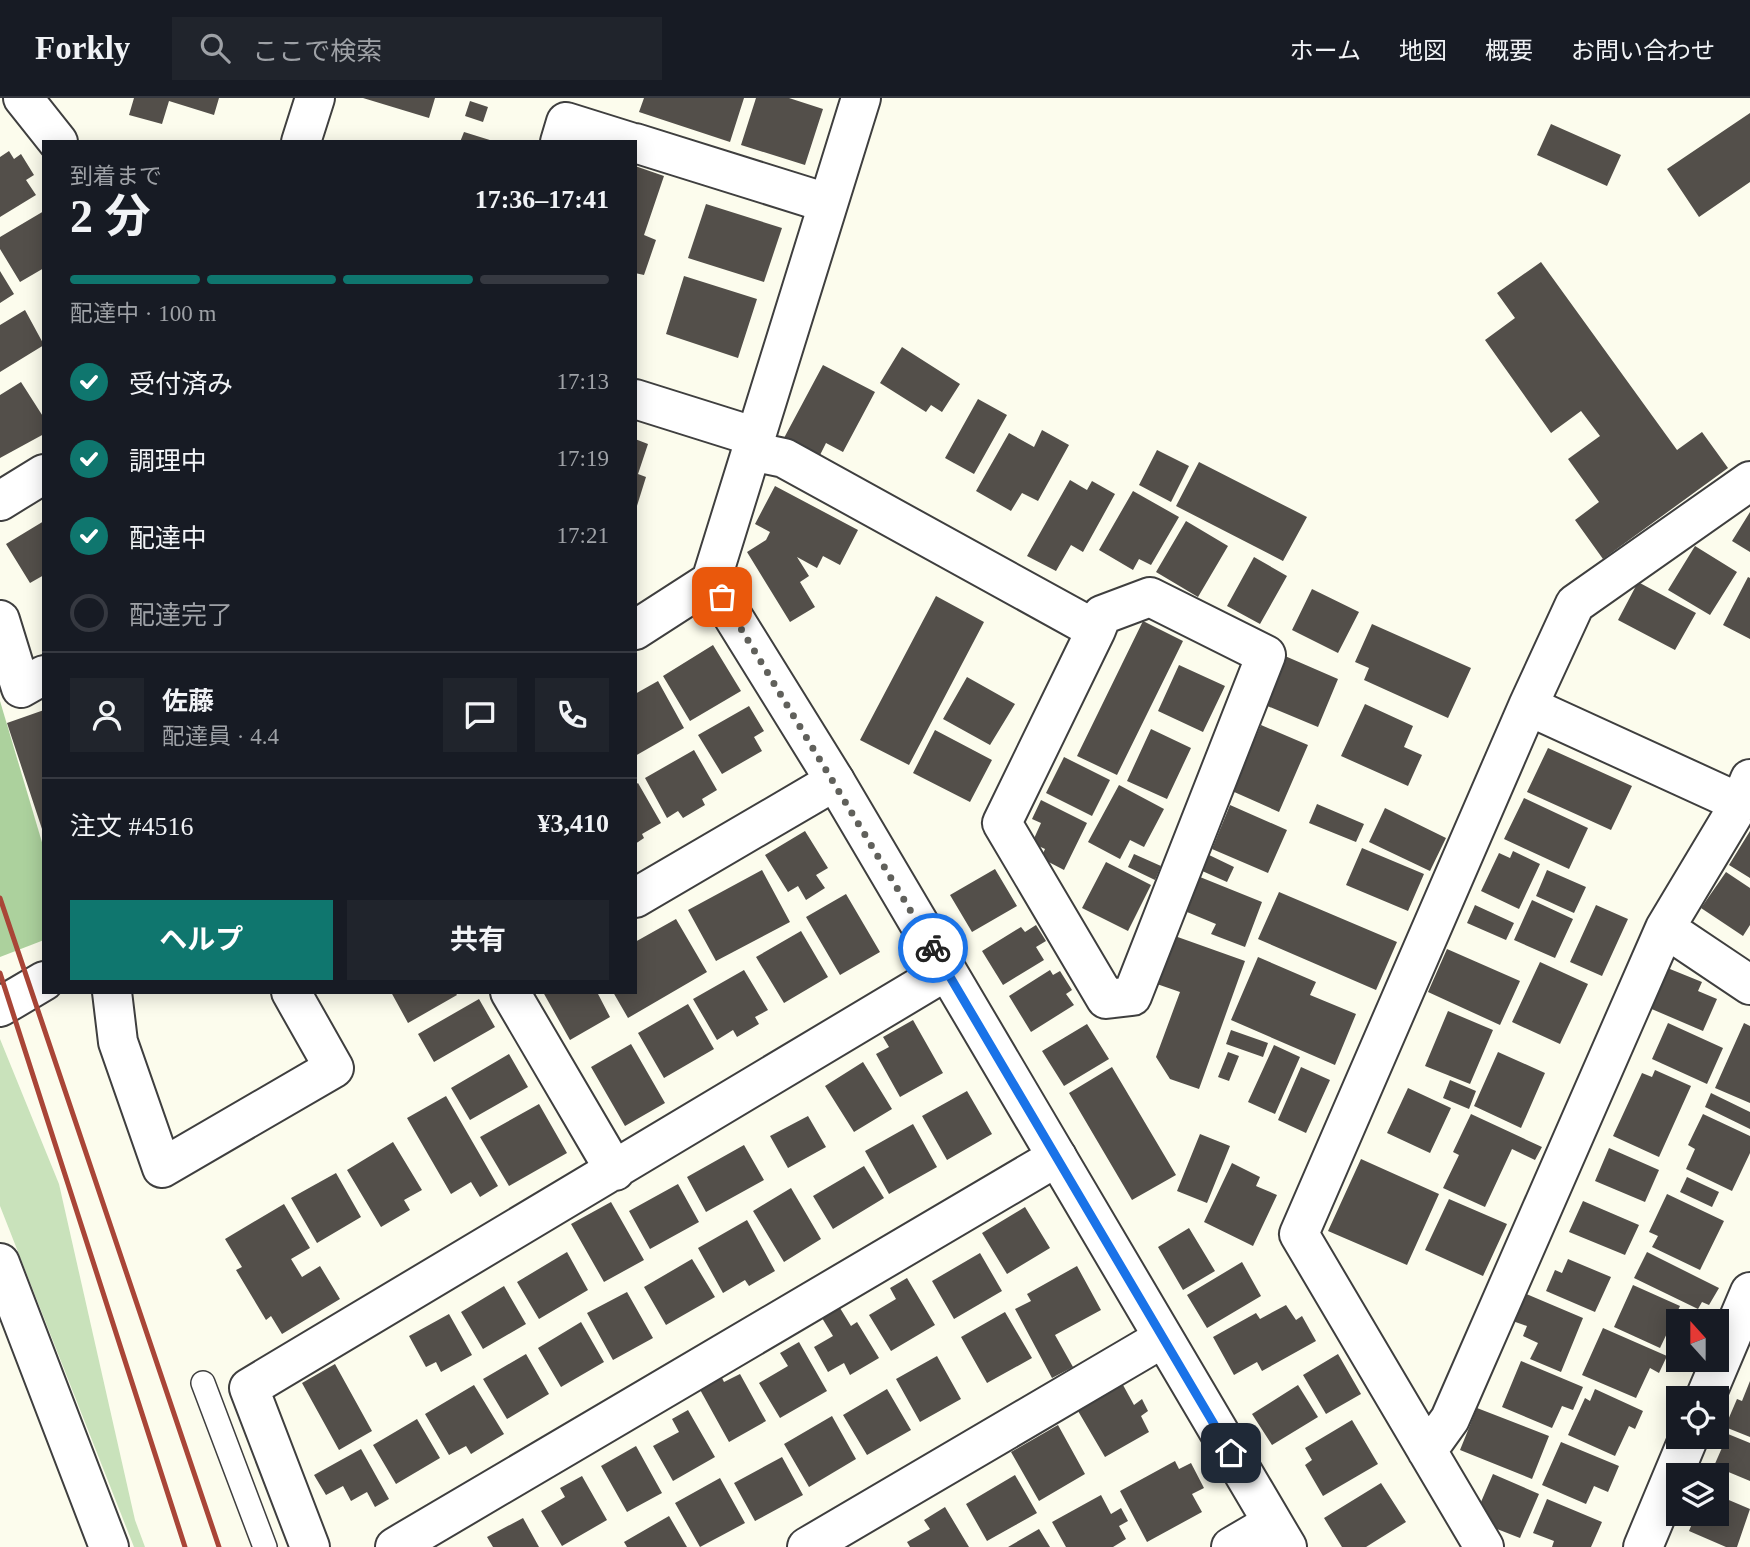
<!DOCTYPE html>
<html lang="ja">
<meta charset="utf-8">
<style>
:root{--surface:#171b24;--page:#20242c;--text:#f1f3f6;--muted:#9ea1a6;--line:#363941;--accent:#0f766e}
body{margin:0;font-family:"Times New Roman","Noto Sans JP",serif;background:var(--page);color:var(--text);height:100vh;display:flex;flex-direction:column;font-size:26px;white-space:nowrap}
*{box-sizing:border-box;margin:0}
p{font-size:23px;color:var(--muted)}
.icon{flex:none;width:38px;height:38px;fill:none;stroke:currentColor;stroke-width:2;stroke-linecap:round;stroke-linejoin:round}
.map{position:relative;flex:1;overflow:hidden}
.panel{position:absolute;left:42px;top:42px;width:595px;height:854px;display:flex;flex-direction:column;background:var(--surface);border-radius:0px;box-shadow:0 4px 18px #0003}
.panel>*{flex:none}
.needle{width:46px;rotate:339deg}
.buttons{position:absolute;left:1666px;top:1211px;display:grid;gap:14px}
.buttons a{display:grid;place-items:center;width:63px;height:63px;border-radius:0px;background:var(--surface);box-shadow:0 4px 18px #0003;font-size:35px}
.pin{position:absolute;display:grid;place-items:center;width:60px;height:60px;color:#fff;margin:-30px;border-radius:14px;box-shadow:0 4px 10px #0006}
.courier{position:absolute;display:grid;place-items:center;width:70px;height:70px;margin:-35px;border:5px solid #1a73e8;border-radius:50%;background:#fff;color:#222;box-shadow:0 2px 9px #0007}
.headline em{font-style:normal;font-weight:700}
.headline div{display:flex;flex-direction:column-reverse}
.headline{display:flex;align-items:center;justify-content:space-between;height:119px;padding:0 28px}
h1{font-size:46px;font-weight:700;line-height:52px}
.bar{display:grid;grid-template-columns:repeat(4,1fr);gap:10px 7px;align-content:center;height:84px;padding:0 28px}
.bar i{height:9px;border-radius:5px;background:var(--line)}
.bar .on{background:var(--accent)}
.bar p{grid-column:span 4}
.line{display:flex;align-items:center;gap:18px;padding:0 28px;border-top:2px solid var(--line)}
.line div{flex:1}
.round{display:grid;place-items:center;flex:none;width:74px;height:74px;border-radius:0px;background:var(--page)}
ol{padding:0 28px;list-style:none}
li{display:flex;align-items:center;gap:21px;height:77px}
li p{margin-inline-start:auto}
li .icon{padding:7px;border-radius:50%;background:var(--accent);color:#fff;stroke-width:4}
li:last-child{color:var(--muted)}
li i{width:38px;height:38px;border:4px solid var(--line);border-radius:50%}
.button{display:flex;gap:14px;margin-top:auto;padding:14px 28px}
.button a{flex:1;height:80px;border-radius:0px;background:var(--accent);color:#fff;font-size:28px;font-weight:700;line-height:80px;text-align:center}
.button a+a{background:var(--page);color:var(--text)}
header{display:flex;align-items:center;gap:42px;box-sizing:border-box;height:98px;padding:0 35px;background:var(--surface);border-bottom:2px solid var(--line)}
header strong{font-size:33px}
nav{display:flex;gap:38px;margin-inline-start:auto;font-size:24px}
.search{width:490px;height:63px;background:var(--page);display:flex;align-items:center;gap:18px;box-sizing:border-box;padding:0 24px;border-radius:0px;color:var(--muted);font-size:26px}
.map>svg:first-child{display:block}
.green{fill:#c9e2bb}
.forest{fill:#acd19d}
.building{fill:#534f4a}
.lines{fill:none;stroke-linecap:round;stroke-linejoin:round}
.service-casing{stroke:#3f3f3f;stroke-width:26}
.minor-casing{stroke:#3f3f3f;stroke-width:42}
.tertiary-casing{stroke:#3f3f3f;stroke-width:42}
.service{stroke:#fff;stroke-width:23}
.minor{stroke:#fff;stroke-width:38}
.tertiary{stroke:#fff;stroke-width:38}
.rail{stroke:#a94537;stroke-width:5}
.done{stroke:#60605b;stroke-width:7;stroke-dasharray:0 12.6}
.route{stroke:#1a73e8;stroke-width:9}
</style>
<header>
<strong>Forkly</strong>
<div class="search"><svg class="icon" aria-label="search" viewBox="0 0 24 24"><circle cx="10" cy="10" r="6"/><path d="M15 15l6 6"/></svg>ここで検索</div>
<nav><a>ホーム</a><a>地図</a><a>概要</a><a>お問い合わせ</a></nav>
</header>
<div class="map">
<svg width="1750" height="1449" viewBox="0 0 1750 1449">
<rect width="100%" height="100%" fill="#fcfced"/>
<!-- green -->
<path class="green" d="M0,941L59,1086L135,1422L145,1449H134L0,1108Z"/>
<!-- forest -->
<path class="forest" d="M0,603L44,751V842L0,859Z"/>
<!-- building -->
<path class="building" d="M134,0H219L214,17L169,3L162,26L129,17Z
M363,0H435L429,20Z
M644,0H744L730,44L639,14Z
M756,0H789L823,11L805,67L741,47Z
M470,3L488,9L483,24L465,18Z
M1750,15V84L1699,119L1667,71Z
M1551,26L1621,57L1607,88L1537,57Z
M464,34L493,43V44H460Z
M9,53L14,61L21,56L34,77L26,82L36,97L0,119V59Z
M635,68L664,78L644,137L656,142L644,177L635,175Z
M706,106L782,130L764,184L688,160Z
M44,113V170L20,184L0,151V139Z
M1541,164L1677,352L1702,334L1728,370L1603,461L1575,422L1599,404L1568,361L1600,338L1581,313L1551,335L1485,242L1515,220L1497,195Z
M0,173L14,196L0,205Z
M684,178L757,201L738,260L666,236Z
M25,212L44,247L0,274V227Z
M902,249L960,286L942,314L931,307L926,314L880,285Z
M823,267L875,294L843,354L826,345L819,359L784,340Z
M21,284L44,320V336L0,360V297Z
M978,301L1007,317L974,376L945,360Z
M1042,332L1069,347L1038,403L1022,395L1011,413L976,393L1009,335L1034,349Z
M635,341L648,346L638,376L646,379L636,411Z
M1157,352L1189,368L1171,404L1139,387Z
M1199,364L1307,419L1283,463L1176,408Z
M1070,382L1087,392L1092,383L1115,396L1083,454L1071,447L1056,473L1027,458Z
M775,388L858,432L840,467L823,458L817,470L797,459L809,478L800,484L815,509L790,524L747,454L766,442L770,434L755,426Z
M1133,393L1179,419L1151,467L1139,461L1133,472L1099,452Z
M1750,414V454L1732,443Z
M44,423V477L30,485L6,446Z
M1186,423L1228,448L1198,499L1156,474Z
M1695,448L1737,474L1710,517L1668,492Z
M1254,459L1287,478L1260,526L1227,508Z
M1748,479L1750,480V541L1723,527Z
M1638,484L1696,515L1675,552L1618,522Z
M1312,491L1359,514L1338,555L1292,532Z
M936,498L984,524L909,667L860,642Z
M1143,523L1183,543L1117,677L1077,658Z
M1372,526L1471,570L1448,620L1364,582L1369,570L1355,564Z
M713,547L741,593L690,623L663,578Z
M1285,558L1338,581L1318,629L1265,607Z
M1179,567L1225,588L1203,634L1158,613Z
M967,579L1015,606L990,647L943,621Z
M658,583L684,630L635,658V596Z
M1365,606L1413,628L1404,649L1422,657L1408,688L1341,658Z
M749,608L764,633L754,639L762,653L722,676L698,637Z
M44,612V734H43L7,625Z
M1261,627L1308,647L1279,714L1232,693Z
M1151,631L1191,650L1167,701L1127,683Z
M935,632L992,662L970,704L913,675Z
M1548,650L1632,688L1611,732L1527,694Z
M694,652L717,692L702,701L705,707L683,720L678,713L667,720L645,680Z
M1064,659L1110,682L1092,718L1046,695Z
M638,685L661,725L642,736L644,740L635,746V687Z
M1119,687L1164,711L1144,749L1130,742L1120,761L1088,744Z
M1524,700L1588,730L1569,771L1504,741Z
M1041,702L1087,725L1064,772L1041,760L1045,751L1032,745L1041,725L1032,721Z
M1317,706L1364,726L1356,744L1309,725Z
M1230,707L1287,732L1268,775L1212,751Z
M1385,710L1446,740L1430,773L1369,744Z
M805,733L828,770L816,777L825,790L806,802L798,788L788,794L765,757Z
M1750,733V780L1729,767Z
M1362,750L1424,776L1408,813L1346,787Z
M1513,753L1540,766L1519,811L1481,793L1499,755L1510,760Z
M1134,756L1161,768L1155,782L1128,769Z
M1207,756L1234,769L1227,784L1200,772Z
M1106,764L1151,787L1128,833L1082,810Z
M995,771L1017,808L972,834L950,797Z
M762,772L790,824L716,863L688,812Z
M1547,772L1586,789L1574,815L1536,798Z
M1726,774L1750,790V827L1743,838L1701,810Z
M1195,777L1262,804L1245,849L1211,836L1216,826L1187,814L1193,798L1188,796Z
M1279,794L1397,844L1376,892L1258,841Z
M846,796L880,854L840,877L806,819Z
M1532,802L1573,821L1555,860L1514,842Z
M1475,807L1514,825L1506,842L1467,825Z
M1596,807L1628,821L1602,878L1570,864Z
M676,821L707,874L628,920L613,894H635V844Z
M1036,827L1046,843L1036,849L1044,862L1003,887L982,853L1021,829L1025,834Z
M801,833L828,879L784,905L756,859Z
M1172,837L1245,863L1199,991L1170,981L1156,959L1180,894L1154,885Z
M1447,851L1520,883L1500,927L1428,894Z
M1258,859L1316,884L1310,897L1356,916L1335,967L1231,922Z
M1540,864L1588,886L1560,946L1512,924Z
M1665,869L1702,884L1698,893L1717,901L1703,933L1647,909Z
M744,872L768,912L755,919L759,926L737,939L733,932L717,942L693,901Z
M1050,872L1053,877L1060,873L1072,892L1066,896L1074,907L1031,934L1009,898Z
M391,894H455L457,897L408,925Z
M543,894H597L610,919L570,942Z
M479,901L495,929L434,964L418,936Z
M688,906L714,951L664,980L638,935Z
M1448,913L1493,932L1470,986L1425,968Z
M913,922L943,975L900,999L876,956L889,949L883,939Z
M1668,925L1723,950L1707,986L1652,961Z
M1744,925L1750,928V1005L1715,990Z
M1087,926L1109,961L1064,988L1042,953Z
M1231,932L1268,945L1263,959L1226,946Z
M631,946L665,1005L625,1028L591,969Z
M1274,947L1300,959L1275,1016L1248,1004Z
M1228,954L1239,958L1229,983L1218,979Z
M1498,954L1545,975L1521,1030L1474,1008Z
M509,956L528,989L470,1022L451,990Z
M863,964L892,1011L854,1034L825,988Z
M1112,969L1176,1077L1132,1102L1069,995Z
M1301,969L1330,982L1306,1035L1278,1022Z
M1655,972L1691,988L1659,1059L1613,1038L1642,975L1652,979Z
M1450,982L1476,993L1469,1011L1443,1000Z
M1408,990L1451,1010L1430,1055L1387,1035Z
M967,993L992,1036L947,1062L922,1018Z
M1711,995L1750,1014V1031L1705,1009Z
M446,998L498,1088L480,1099L471,1084L451,1096L407,1020Z
M539,1006L567,1055L509,1088L480,1039Z
M1471,1016L1542,1049L1535,1062L1512,1051L1485,1109L1443,1090L1459,1057L1453,1054Z
M1703,1016L1750,1038V1055L1732,1093L1686,1071L1695,1051L1688,1047Z
M808,1018L826,1049L788,1070L770,1038Z
M913,1026L937,1069L889,1096L865,1053Z
M1200,1036L1230,1048L1207,1105L1177,1093Z
M393,1044L422,1092L404,1102L410,1112L381,1129L347,1072Z
M744,1047L764,1082L706,1114L687,1079Z
M1609,1050L1659,1072L1645,1104L1595,1083Z
M1361,1061L1439,1096L1407,1167L1328,1133Z
M1232,1065L1260,1079L1256,1088L1277,1097L1253,1148L1204,1124Z
M864,1068L884,1100L833,1131L813,1098Z
M336,1075L361,1119L317,1145L291,1100Z
M1687,1079L1719,1094L1712,1109L1680,1094Z
M678,1086L699,1124L650,1151L629,1113Z
M791,1090L821,1141L784,1164L753,1113Z
M1667,1096L1724,1123L1700,1172L1652,1149L1658,1138L1649,1134Z
M1449,1101L1507,1126L1483,1178L1425,1152Z
M1583,1103L1639,1127L1625,1157L1569,1134Z
M611,1104L644,1162L604,1184L571,1126Z
M284,1106L310,1150L291,1161L302,1179L320,1168L340,1201L282,1236L271,1218L266,1222L236,1172L242,1169L225,1141Z
M1025,1109L1050,1150L1007,1176L982,1135Z
M747,1122L775,1173L749,1188L745,1182L723,1195L698,1150Z
M1189,1130L1215,1173L1183,1192L1158,1149Z
M567,1154L588,1192L539,1221L517,1184Z
M1647,1154L1719,1190L1709,1207L1702,1204L1698,1211L1634,1180Z
M980,1155L1002,1193L954,1221L932,1183Z
M692,1161L715,1199L666,1227L644,1189Z
M1568,1161L1611,1179L1595,1214L1546,1193L1555,1172L1562,1175Z
M1242,1164L1261,1198L1207,1230L1187,1197Z
M1077,1168L1101,1212L1055,1237L1073,1269L1052,1280L1015,1211L1031,1203L1027,1196Z
M907,1180L935,1227L891,1253L869,1217L896,1201L890,1190Z
M1633,1187L1680,1208L1660,1250L1614,1229Z
M504,1188L526,1226L483,1251L461,1214Z
M1519,1193L1583,1220L1561,1274L1530,1261L1538,1245L1523,1238L1527,1228L1507,1221Z
M627,1194L653,1240L613,1262L587,1215Z
M1286,1207L1296,1222L1302,1218L1316,1243L1262,1273L1257,1264L1234,1277L1213,1239L1256,1215L1260,1221Z
M840,1210L851,1228L857,1224L879,1260L850,1277L844,1265L828,1274L814,1249L833,1238L822,1220Z
M1005,1214L1032,1260L987,1285L961,1239Z
M449,1216L472,1257L441,1274L436,1264L426,1269L409,1238Z
M581,1224L604,1264L561,1289L538,1250Z
M1603,1230L1667,1258L1659,1275L1650,1270L1636,1300L1582,1277Z
M799,1244L827,1293L780,1320L759,1285L788,1268L780,1255Z
M526,1256L549,1296L507,1321L483,1281Z
M1338,1256L1361,1296L1326,1316L1303,1277Z
M937,1258L961,1301L920,1324L896,1281Z
M1521,1263L1583,1289L1573,1312L1562,1308L1552,1330L1502,1309Z
M335,1266L372,1333L339,1352L302,1285Z
M720,1276L724,1284L740,1276L766,1323L729,1344L698,1288Z
M1750,1283V1339L1725,1329L1737,1301L1742,1303Z
M474,1287L504,1336L471,1356L466,1348L449,1357L425,1316Z
M1123,1287L1134,1307L1142,1301L1148,1313L1141,1318L1149,1334L1105,1359L1078,1313Z
M1298,1287L1318,1319L1272,1347L1252,1316Z
M887,1291L911,1332L867,1357L843,1317Z
M1595,1291L1643,1313L1635,1331L1629,1328L1615,1358L1568,1337L1585,1300L1590,1303Z
M1477,1310L1549,1338L1532,1381L1460,1352Z
M688,1312L715,1359L673,1383L653,1348L679,1334L672,1321Z
M832,1318L856,1361L809,1389L784,1346Z
M417,1321L440,1360L396,1386L373,1347Z
M1352,1322L1378,1366L1323,1398L1305,1367L1312,1362L1305,1350Z
M1058,1327L1085,1376L1039,1403L1011,1354Z
M1728,1336L1750,1345V1383L1714,1368Z
M1561,1344L1619,1368L1608,1394L1594,1388L1586,1406L1542,1387Z
M636,1348L662,1395L627,1414L601,1368Z
M361,1351L389,1401L375,1409L367,1394L351,1403L343,1388L326,1397L314,1377Z
M782,1359L803,1397L755,1423L734,1385Z
M1175,1363L1179,1371L1191,1365L1204,1390L1192,1396L1202,1414L1147,1444L1120,1393Z
M1493,1376L1539,1396L1520,1440L1497,1431L1481,1404Z
M1015,1377L1037,1415L987,1443L966,1406Z
M582,1378L607,1422L562,1448L541,1413L565,1399L560,1390Z
M720,1380L745,1425L700,1449L675,1405Z
M1381,1385L1406,1424L1366,1449H1342L1324,1420Z
M1101,1397L1111,1416L1121,1410L1128,1423L1119,1428L1126,1441L1113,1449H1066L1052,1424Z
M1717,1397L1750,1411L1737,1449H1726L1689,1433L1696,1416H1717Z
M1547,1401L1602,1424L1591,1449H1552L1554,1443L1533,1435Z
M945,1409L969,1449H910L907,1444L930,1431L924,1422Z
M669,1418L687,1449H627L624,1444Z
M523,1420L539,1449H493L487,1439Z
M1039,1431L1050,1449H1008Z"/>
<g class="lines">
<defs>
<path id="service" d="M203,1285L265,1449"/>
<path id="minor" d="M23,0L58,44
M301,44L315,0
M560,44L566,24L630,44
M635,45L827,105
M635,301L756,339
M751,353L784,360L1096,532L1102,517L1150,499L1266,557L1132,898L1106,901L1002,725L1096,532
M0,403L44,376
M0,522L21,590L44,577
M1528,608L1740,705
M635,800L835,683
M1665,830L1750,887
M112,894L118,944L162,1070L334,970L291,894
M510,894L615,1073
M1705,1300L1750,1194
M1427,1353L1450,1321L1665,830L1740,705L1750,681
M310,1449L249,1290L946,873
M395,1449L1057,1059
M807,1449L1163,1240
M1231,1449L1272,1425
M1484,1449L1299,1136L1528,608L1575,506L1750,383
M1643,1449L1689,1339"/>
<path id="tertiary" d="M711,483L835,683L1287,1449
M635,532L711,483L861,0
M0,909L44,883
M0,1165L109,1449"/>
</defs>
<!-- service casing -->
<use href="#service" class="service-casing"/>
<!-- minor casing -->
<use href="#minor" class="minor-casing"/>
<!-- tertiary casing -->
<use href="#tertiary" class="tertiary-casing"/>
<!-- service -->
<use href="#service" class="service"/>
<!-- minor -->
<use href="#minor" class="minor"/>
<!-- tertiary -->
<use href="#tertiary" class="tertiary"/>
<!-- rail -->
<path class="rail" d="M0,800L219,1449
M0,875L185,1449"/>
</g>
<g class="lines">
<!-- done -->
<path class="done" d="M722,499L933,850"/>
<!-- route -->
<path class="route" d="M933,850L1231,1355"/>
</g>
</svg>
<div class="buttons">
<a><svg class="needle" viewBox="-14 -14 28 28"><path d="M0-13l5 13h-10z" fill="#e53935"/><path d="M0 13l5-13h-10z" fill="#9ea1a6"/></svg></a>
<a><svg class="icon" aria-label="locate" viewBox="0 0 24 24"><circle cx="12" cy="12" r="6"/><path d="M12 2v4M12 18v4M2 12h4M18 12h4"/></svg></a>
<a><svg class="icon" aria-label="layers" viewBox="0 0 24 24"><path d="M12 4l9 5-9 5-9-5zM3 14l9 5 9-5"/></svg></a>
</div>
<div class="pin" style="left:722px;top:499px;background:#ea580c"><svg class="icon" aria-label="bag" viewBox="0 0 24 24"><path d="M5 8h14l-1 12H6zM9 8a3 3 0 0 1 6 0"/></svg></div>
<div class="pin" style="left:1231px;top:1355px;background:#1f2937"><svg class="icon" aria-label="home" viewBox="0 0 24 24"><path d="M3 11l9-7 9 7M6 9v11h12V9"/></svg></div>
<div class="courier" style="left:933px;top:850px"><svg class="icon" aria-label="bike" viewBox="0 0 24 24"><circle cx="6" cy="16" r="4"/><circle cx="18" cy="16" r="4"/><path d="M6 16l4-8h5l3 8M10 8l3 8H6M13 5h3"/></svg></div>
<section class="panel">
<div class="headline"><div><h1>2 分</h1><p>到着まで</p></div><em>17:36–17:41</em></div>
<div class="bar"><i class="on"></i><i class="on"></i><i class="on"></i><i></i><p>配達中 · 100 m</p></div>
<ol>
<li><svg class="icon" aria-label="check" viewBox="0 0 24 24"><path d="M5 12l5 5 9-10"/></svg>受付済み<p>17:13</p></li>
<li><svg class="icon" aria-label="check" viewBox="0 0 24 24"><path d="M5 12l5 5 9-10"/></svg>調理中<p>17:19</p></li>
<li><svg class="icon" aria-label="check" viewBox="0 0 24 24"><path d="M5 12l5 5 9-10"/></svg>配達中<p>17:21</p></li>
<li><i></i>配達完了</li>
</ol>
<div class="line" style="height:126px"><a class="round"><svg class="icon" aria-label="person" viewBox="0 0 24 24"><circle cx="12" cy="8" r="4"/><path d="M4 21q1-7 8-7t8 7"/></svg></a><div><b>佐藤</b><p>配達員 · 4.4</p></div><a class="round"><svg class="icon" aria-label="chat" viewBox="0 0 24 24"><path d="M4 5h16v11H9l-5 4z"/></svg></a><a class="round"><svg class="icon" aria-label="phone" viewBox="0 0 24 24"><path d="M5 4h4l2 5-3 2q2 4 5 5l2-3 5 2v4C11 20 4 13 5 4z"/></svg></a></div>
<div class="line" style="height:91px"><div>注文 #4516</div><b>¥3,410</b></div>
<div class="button"><a>ヘルプ</a><a>共有</a></div>
</section>
</div>
